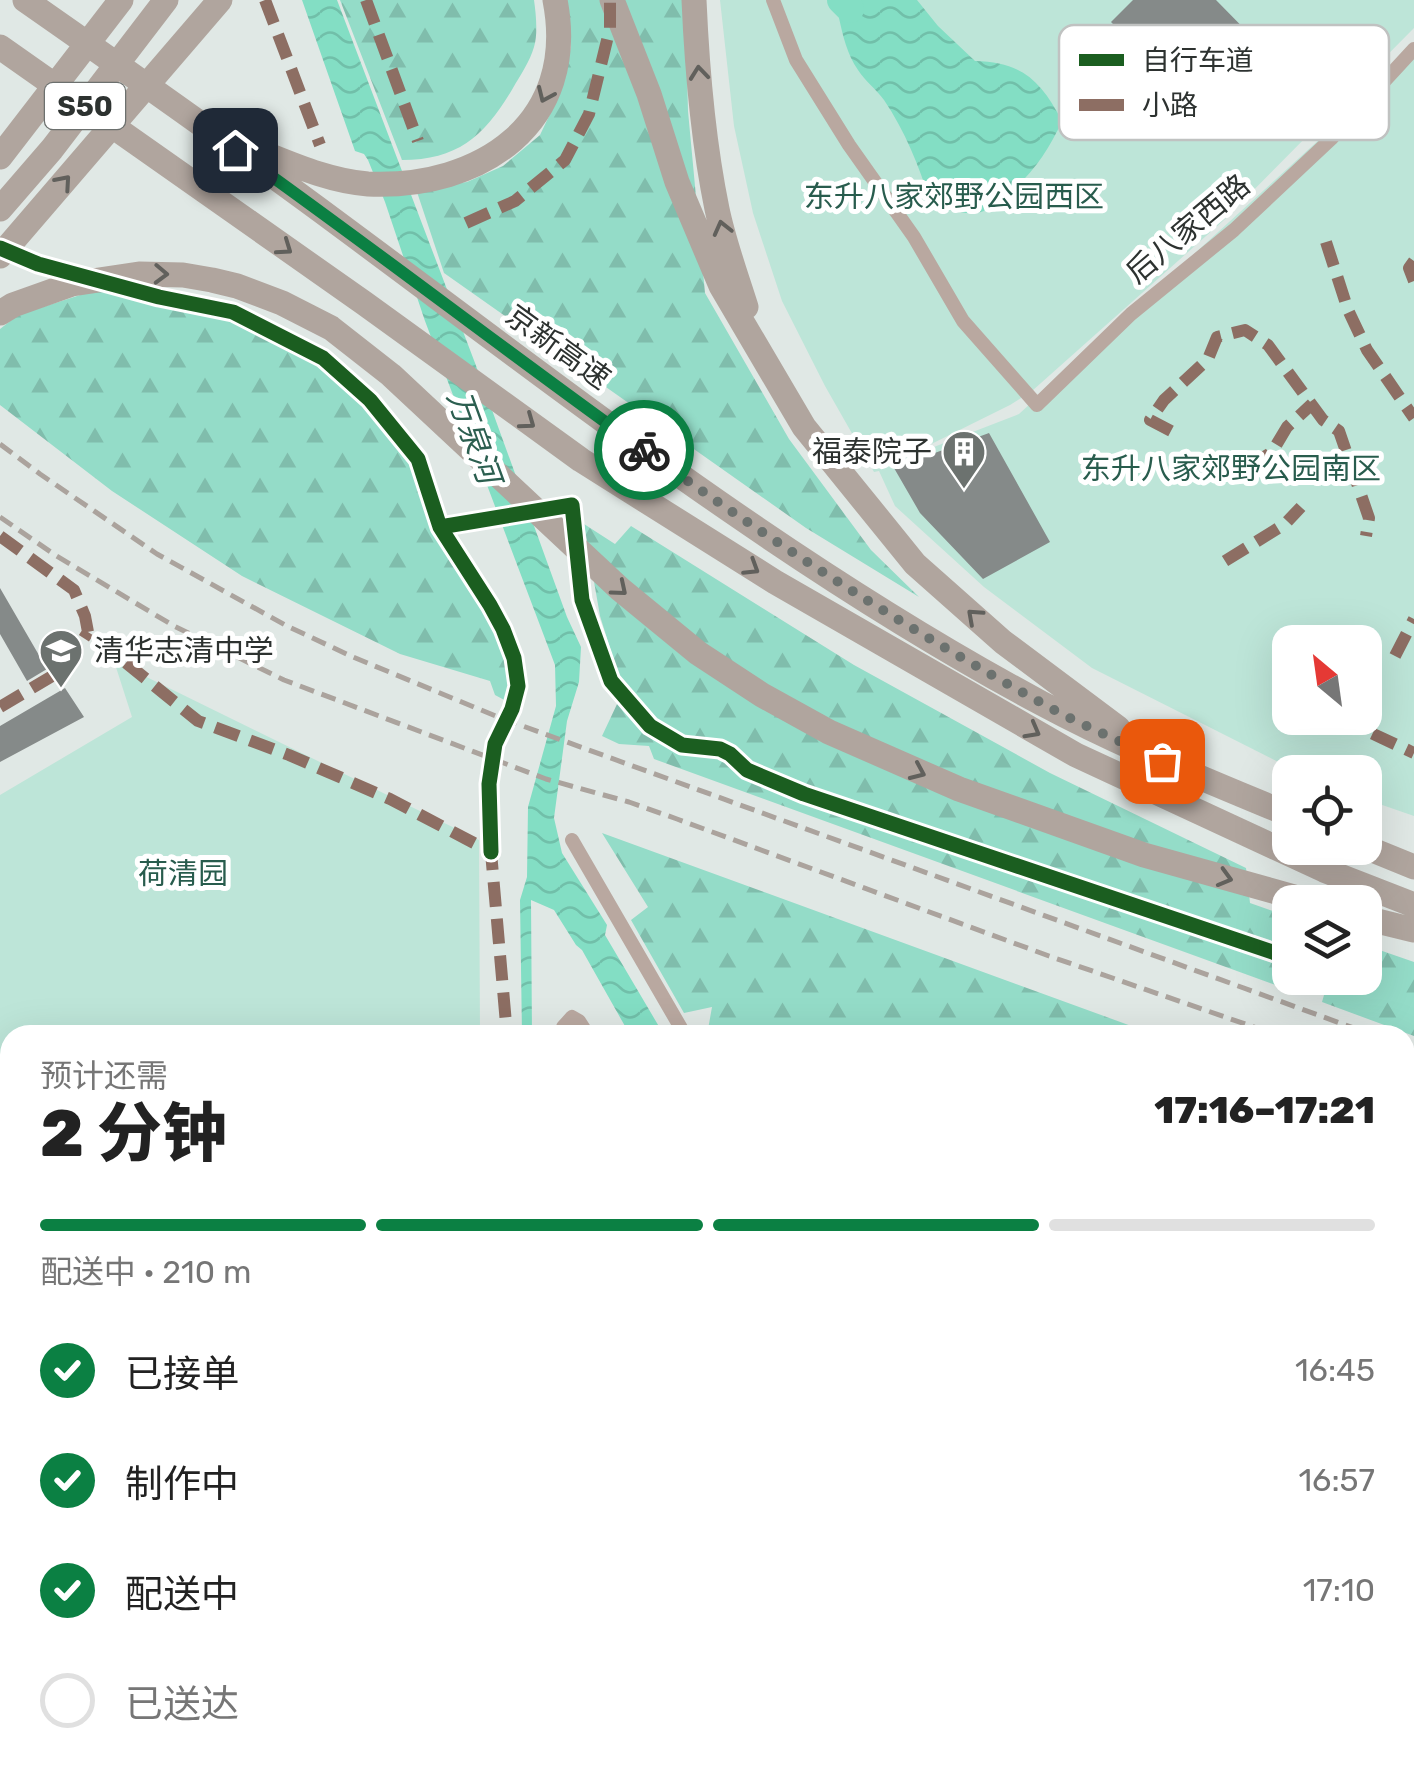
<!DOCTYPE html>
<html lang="zh">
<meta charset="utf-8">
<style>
:root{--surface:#fff;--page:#f6f6f6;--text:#222;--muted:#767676;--line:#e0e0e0;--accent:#0b8043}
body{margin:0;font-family:Rubik,"Noto Sans SC",sans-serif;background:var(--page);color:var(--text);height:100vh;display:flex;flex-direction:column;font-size:38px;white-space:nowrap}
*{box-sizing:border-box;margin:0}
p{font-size:32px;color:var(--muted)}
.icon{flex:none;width:55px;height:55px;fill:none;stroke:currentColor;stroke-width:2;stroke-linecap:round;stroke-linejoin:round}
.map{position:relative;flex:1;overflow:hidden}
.sheet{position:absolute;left:0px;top:1025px;width:1415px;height:750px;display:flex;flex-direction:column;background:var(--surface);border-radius:30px 30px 0 0;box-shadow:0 10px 40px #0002}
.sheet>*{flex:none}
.needle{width:65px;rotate:331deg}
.fabs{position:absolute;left:1272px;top:625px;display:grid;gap:20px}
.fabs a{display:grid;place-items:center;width:110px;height:110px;border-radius:20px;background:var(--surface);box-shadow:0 10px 40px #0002;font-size:50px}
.pin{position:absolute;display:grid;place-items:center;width:85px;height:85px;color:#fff;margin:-42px;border-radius:20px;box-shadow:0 5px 15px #0006}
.courier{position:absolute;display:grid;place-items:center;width:100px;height:100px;margin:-50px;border:8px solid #0b8043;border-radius:50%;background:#fff;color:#222;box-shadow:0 2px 12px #0007}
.overview em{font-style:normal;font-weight:800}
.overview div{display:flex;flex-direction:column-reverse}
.overview{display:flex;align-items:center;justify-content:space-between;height:170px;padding:0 40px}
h1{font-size:65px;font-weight:800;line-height:75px}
.bar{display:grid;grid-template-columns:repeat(4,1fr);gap:15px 10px;align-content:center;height:120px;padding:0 40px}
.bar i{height:12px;border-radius:8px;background:var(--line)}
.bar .selected{background:var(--accent)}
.bar p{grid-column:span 4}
ol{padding:0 40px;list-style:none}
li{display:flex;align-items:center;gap:30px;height:110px}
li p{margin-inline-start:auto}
li .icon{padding:10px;border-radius:50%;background:var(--accent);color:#fff;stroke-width:4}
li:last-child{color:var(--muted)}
li i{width:55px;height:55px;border:5px solid var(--line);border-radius:50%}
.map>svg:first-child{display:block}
.forest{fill:url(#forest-firs)}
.park{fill:#bde5d8;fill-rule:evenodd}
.water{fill:url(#water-waves)}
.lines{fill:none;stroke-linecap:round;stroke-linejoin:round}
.river{stroke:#83dec4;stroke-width:28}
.building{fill:#858a89}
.street{stroke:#b9a8a0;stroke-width:14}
.secondary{stroke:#b6a79d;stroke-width:20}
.highway{stroke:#b0a59e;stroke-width:25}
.rail{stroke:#aba39d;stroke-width:5;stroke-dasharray:15 8;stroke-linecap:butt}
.quiet{stroke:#8d6e63;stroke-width:12;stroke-dasharray:25 12;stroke-linecap:butt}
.cycleway-casing{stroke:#fff;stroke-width:21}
.cycleway{stroke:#1b5e20;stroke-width:15}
.oneway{stroke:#61605c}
.done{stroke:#6c726f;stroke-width:10;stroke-dasharray:0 18}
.route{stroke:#0b8043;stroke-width:12}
.labels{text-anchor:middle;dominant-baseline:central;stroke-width:10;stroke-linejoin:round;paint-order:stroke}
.shield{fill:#fff;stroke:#6c706e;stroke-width:2.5}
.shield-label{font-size:28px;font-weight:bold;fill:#2d3230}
.park-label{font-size:30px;fill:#285c4d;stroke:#fff}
.street-label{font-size:30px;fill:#2d3230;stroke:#fff}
.poi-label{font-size:30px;fill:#2d3230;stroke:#fff;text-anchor:end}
.water-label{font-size:32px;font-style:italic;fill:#2c5f50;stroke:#fff}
.key{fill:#fff;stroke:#c0c2c1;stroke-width:2.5}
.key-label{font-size:28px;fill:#2d3230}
</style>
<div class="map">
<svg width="1414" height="1775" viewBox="0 0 1414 1775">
<defs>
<pattern id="forest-firs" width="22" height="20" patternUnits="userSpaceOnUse" patternTransform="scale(2.5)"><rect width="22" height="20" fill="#94dcc8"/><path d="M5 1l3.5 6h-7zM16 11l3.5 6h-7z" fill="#80bdac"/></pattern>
<pattern id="water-waves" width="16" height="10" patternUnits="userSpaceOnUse" patternTransform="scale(2.5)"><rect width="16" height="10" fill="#83dec4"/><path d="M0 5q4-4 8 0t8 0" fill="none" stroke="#71bfa9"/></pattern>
</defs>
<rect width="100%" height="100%" fill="#e0e8e5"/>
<!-- forest -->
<path class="forest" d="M340,0H534C536,14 538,34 534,47C530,61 520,76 513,88C485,135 459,160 402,160Z
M567,0H685L688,111L705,293L789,439L871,550L919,597L806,528L444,273L416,189L467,182L503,166L540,135L560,93L571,47Z
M105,287L233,312L323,358L370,400L418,459L440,527L503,629L514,658L518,686L508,702L495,695L490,681L400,654L242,576L112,491L0,405V329L18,315Z
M584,524L615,544L631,526L854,665L1050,773L1246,868L1250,903L1290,917V978H1296L1292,991L654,759L649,746L619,744L602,736L618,702L615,664L600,616Z
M602,833L1156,1035H707L712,1007L684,1013L631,920L648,907Z
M1365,945L1414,962V1036L1322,1002L1326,988L1304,978H1365Z"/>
<!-- park -->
<path class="park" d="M720,0H1414V28L1224,220L1032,391L1010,405L895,462L1019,414L1414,53V816L1365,799V772H1298L1092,668L984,587L895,506L879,471L874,472L825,386L782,301L753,213L734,126ZM1290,642H1365V718H1290Z
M114,661L479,840L480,1035H10V1258L0,1243V795L132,717Z
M336,1765H844V1771L838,1775H329Z"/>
<!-- water -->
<path class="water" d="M302,0H337L475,363L567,617L581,647L579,682L567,721L554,818L562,853L607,925L605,935L664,1035H630L582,950L576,945L554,910L531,900L532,1035H522L520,900L527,877L528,807L556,706L555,665L425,321L385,202L368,160L364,154L355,151Z
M861,0H917L938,26L975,61C1022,62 1041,81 1062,121C1047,154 1028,181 997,202C993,205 989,209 984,211C966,218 946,207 930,201C919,166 905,131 884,100C876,89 865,81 858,70C847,54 843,36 839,18Z"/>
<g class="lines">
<!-- river -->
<path class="river" d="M841,0L850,9
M275,1775L281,1765"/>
</g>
<!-- building -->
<path class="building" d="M1133,0H1216L1275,60L1210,123L1111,22Z
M989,433L1050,542L983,579L920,513L894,468Z
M0,588L47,669L27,681L0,634Z
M65,688L84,717L0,762V726Z
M10,1462V1493L5,1497L10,1502L0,1509V1469Z
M1412,1624L1414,1669L1412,1668L1405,1671V1629Z
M10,1650V1710L0,1726V1665Z
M12,1765H60L54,1775L49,1772L47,1775H5Z
M115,1765H161L154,1775H108Z
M1195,1765H1300L1319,1775H1178Z
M1358,1765H1390V1775H1351L1358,1771Z"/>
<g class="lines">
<!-- street -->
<path class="street" d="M773,0L796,60L849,145L914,237L963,321L1037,405L1131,314L1234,230L1331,139L1414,49
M572,840L685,1035
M563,1035V1027L572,1017L579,1021L588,1035
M0,1614L10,1597
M1405,1616L1414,1610
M864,1765V1775
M243,1775L250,1765
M316,1775L322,1765
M1162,1775L1177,1765"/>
<!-- secondary -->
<path class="secondary" d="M1405,1258L1414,1255
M877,1775L894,1765
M929,1775L945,1765"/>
<!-- highway -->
<path class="highway" d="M25,0C131,74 236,148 340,225C567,393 791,569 1041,703C1121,746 1206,780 1290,815
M612,0L649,94L677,182L721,286L804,427L915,564L1003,642L1118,728
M694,0C697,69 703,141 717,209C724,243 736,275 746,307
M0,47L364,303L581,460L775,582L1076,755L1324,870L1414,905
M243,145C283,160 325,181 368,184C481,189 579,123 555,0
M0,157L121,0
M0,209L52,149L166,0
M0,256L220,0
M0,313L13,305L72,284L139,274L183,275L212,280L237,286L282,303L331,328L391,375L620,589L698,653L762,695L829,732L959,789L1144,855L1312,902
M1365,847L1414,867
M1365,918L1414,930"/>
<!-- rail -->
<path class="rail" d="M0,444L40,474L157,554L287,626L353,657L498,717L1373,1035
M0,517L55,555L174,626L284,680L546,779L629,802L677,819L1049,956L1277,1035
M1405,1047L1414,1050
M1405,1092L1414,1095"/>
<!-- quiet -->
<path class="quiet" d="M265,0L320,145
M366,0L418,141
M466,223L515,201L565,160L589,114L610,28V0
M1326,242L1348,310L1367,350L1414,418
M1414,261L1409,268L1414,281
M1171,431L1150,420L1164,400L1208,359L1217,337L1245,330L1268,345L1323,420L1339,431L1369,518L1366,536
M1248,467L1272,452L1287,427L1312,404
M0,536L74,590L85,616L88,632L198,721L289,755L390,799L491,852L507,1035
M1225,561L1285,524L1301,507
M1395,656L1414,619
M1284,689L1290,692
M0,707L64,669L88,632
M1339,718L1414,753"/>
<defs>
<path id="cycleway" d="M0,248L38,264L159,297L233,312L323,358L370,400L418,459L440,527L490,605L503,629L514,658L518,686L512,709L495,744L489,784L491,852
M440,527L572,505L582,600L611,681L650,726L682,745L720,749L730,754L747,770L804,794L1290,958"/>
</defs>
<!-- cycleway casing -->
<use href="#cycleway" class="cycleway-casing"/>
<!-- cycleway -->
<use href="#cycleway" class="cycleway"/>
</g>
<!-- one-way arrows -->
<defs><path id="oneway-chevron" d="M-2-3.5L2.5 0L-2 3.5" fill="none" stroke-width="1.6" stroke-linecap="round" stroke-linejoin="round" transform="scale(2.5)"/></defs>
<g class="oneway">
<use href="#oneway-chevron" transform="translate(699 73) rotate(-96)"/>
<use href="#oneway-chevron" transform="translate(545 95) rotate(114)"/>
<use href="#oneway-chevron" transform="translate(64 182) rotate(-49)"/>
<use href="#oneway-chevron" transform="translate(722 228) rotate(-104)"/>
<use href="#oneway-chevron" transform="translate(285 248) rotate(35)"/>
<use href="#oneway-chevron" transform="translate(161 274) rotate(2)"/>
<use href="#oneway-chevron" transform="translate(528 422) rotate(36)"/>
<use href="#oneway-chevron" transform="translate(752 568) rotate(32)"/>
<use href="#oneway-chevron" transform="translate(620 589) rotate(40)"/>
<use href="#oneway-chevron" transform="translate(974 616) rotate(-138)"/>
<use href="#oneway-chevron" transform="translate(1033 731) rotate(29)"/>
<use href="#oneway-chevron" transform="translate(918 772) rotate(24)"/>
<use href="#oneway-chevron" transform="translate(1225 878) rotate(16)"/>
</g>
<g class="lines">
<!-- done -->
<path class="done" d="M644,450C771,541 902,626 1038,701C1078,724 1121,741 1162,761"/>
<!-- route -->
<path class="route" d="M235,150C373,248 507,352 644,450"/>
</g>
<!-- icons -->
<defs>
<symbol id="building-pin" viewBox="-11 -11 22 30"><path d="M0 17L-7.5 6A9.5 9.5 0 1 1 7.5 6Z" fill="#6c726f" stroke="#fff"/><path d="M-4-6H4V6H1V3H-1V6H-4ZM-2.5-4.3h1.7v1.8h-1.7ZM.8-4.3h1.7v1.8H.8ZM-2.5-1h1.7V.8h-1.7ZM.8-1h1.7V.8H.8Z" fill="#fff"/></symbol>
<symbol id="school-pin" viewBox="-11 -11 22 30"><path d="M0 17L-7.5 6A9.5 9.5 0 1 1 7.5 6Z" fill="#6c726f" stroke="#fff"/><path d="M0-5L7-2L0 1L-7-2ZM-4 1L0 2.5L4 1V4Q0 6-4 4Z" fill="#fff"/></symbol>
</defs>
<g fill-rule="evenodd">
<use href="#building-pin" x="939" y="427" width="50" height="68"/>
<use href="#school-pin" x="36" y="626" width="50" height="68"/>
</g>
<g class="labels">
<!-- shield labels -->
<rect class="shield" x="45" y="83" width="80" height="46" rx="8"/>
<g class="shield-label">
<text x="85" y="106">S50</text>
</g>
<!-- park labels -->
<g class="park-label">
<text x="954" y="197">东升八家郊野公园西区</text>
<text x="1231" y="469">东升八家郊野公园南区</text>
<text x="183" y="874">荷清园</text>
</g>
<!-- street labels -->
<g class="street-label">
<text transform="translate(1188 229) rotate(-40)">后八家西路</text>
<text transform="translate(558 347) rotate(36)">京新高速</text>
</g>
<!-- poi labels -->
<g class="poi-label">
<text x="932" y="452">福泰院子</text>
<text x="94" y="651" text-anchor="start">清华志清中学</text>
</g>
<!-- water labels -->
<g class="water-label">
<text transform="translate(474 437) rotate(70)">万泉河</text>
</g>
</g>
<!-- legend -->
<rect x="1059" y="25" width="330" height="115" rx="15" class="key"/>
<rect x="1079" y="54" width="45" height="12" fill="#1b5e20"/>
<rect x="1079" y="99" width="45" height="12" fill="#8d6e63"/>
<g class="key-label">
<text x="1142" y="70">自行车道</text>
<text x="1142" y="115">小路</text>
</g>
</svg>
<div class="fabs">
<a><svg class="needle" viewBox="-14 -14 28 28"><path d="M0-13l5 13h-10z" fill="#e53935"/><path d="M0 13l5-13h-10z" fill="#767676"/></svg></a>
<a><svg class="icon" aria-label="locate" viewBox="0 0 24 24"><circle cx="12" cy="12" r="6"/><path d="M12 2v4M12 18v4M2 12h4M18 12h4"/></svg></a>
<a><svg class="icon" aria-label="layers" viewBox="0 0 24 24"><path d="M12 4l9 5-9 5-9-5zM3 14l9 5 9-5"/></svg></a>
</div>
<div class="pin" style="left:1162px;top:761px;background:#ea580c"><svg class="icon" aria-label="bag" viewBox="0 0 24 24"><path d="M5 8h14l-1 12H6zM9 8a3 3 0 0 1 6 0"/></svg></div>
<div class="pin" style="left:235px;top:150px;background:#1f2937"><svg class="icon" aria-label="home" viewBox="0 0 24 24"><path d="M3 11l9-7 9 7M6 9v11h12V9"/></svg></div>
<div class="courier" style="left:644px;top:450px"><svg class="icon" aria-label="bike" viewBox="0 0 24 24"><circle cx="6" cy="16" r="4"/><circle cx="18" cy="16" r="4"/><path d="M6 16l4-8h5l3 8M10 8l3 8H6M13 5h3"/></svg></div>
<section class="sheet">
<div class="overview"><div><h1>2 分钟</h1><p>预计还需</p></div><em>17:16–17:21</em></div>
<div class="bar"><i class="selected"></i><i class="selected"></i><i class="selected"></i><i></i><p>配送中 · 210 m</p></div>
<ol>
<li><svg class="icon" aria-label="check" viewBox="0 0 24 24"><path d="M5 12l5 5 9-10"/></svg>已接单<p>16:45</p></li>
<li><svg class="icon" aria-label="check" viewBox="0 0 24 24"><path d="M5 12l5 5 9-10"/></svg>制作中<p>16:57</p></li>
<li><svg class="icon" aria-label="check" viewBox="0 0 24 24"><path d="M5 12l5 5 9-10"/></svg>配送中<p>17:10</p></li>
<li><i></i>已送达</li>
</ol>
</section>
</div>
